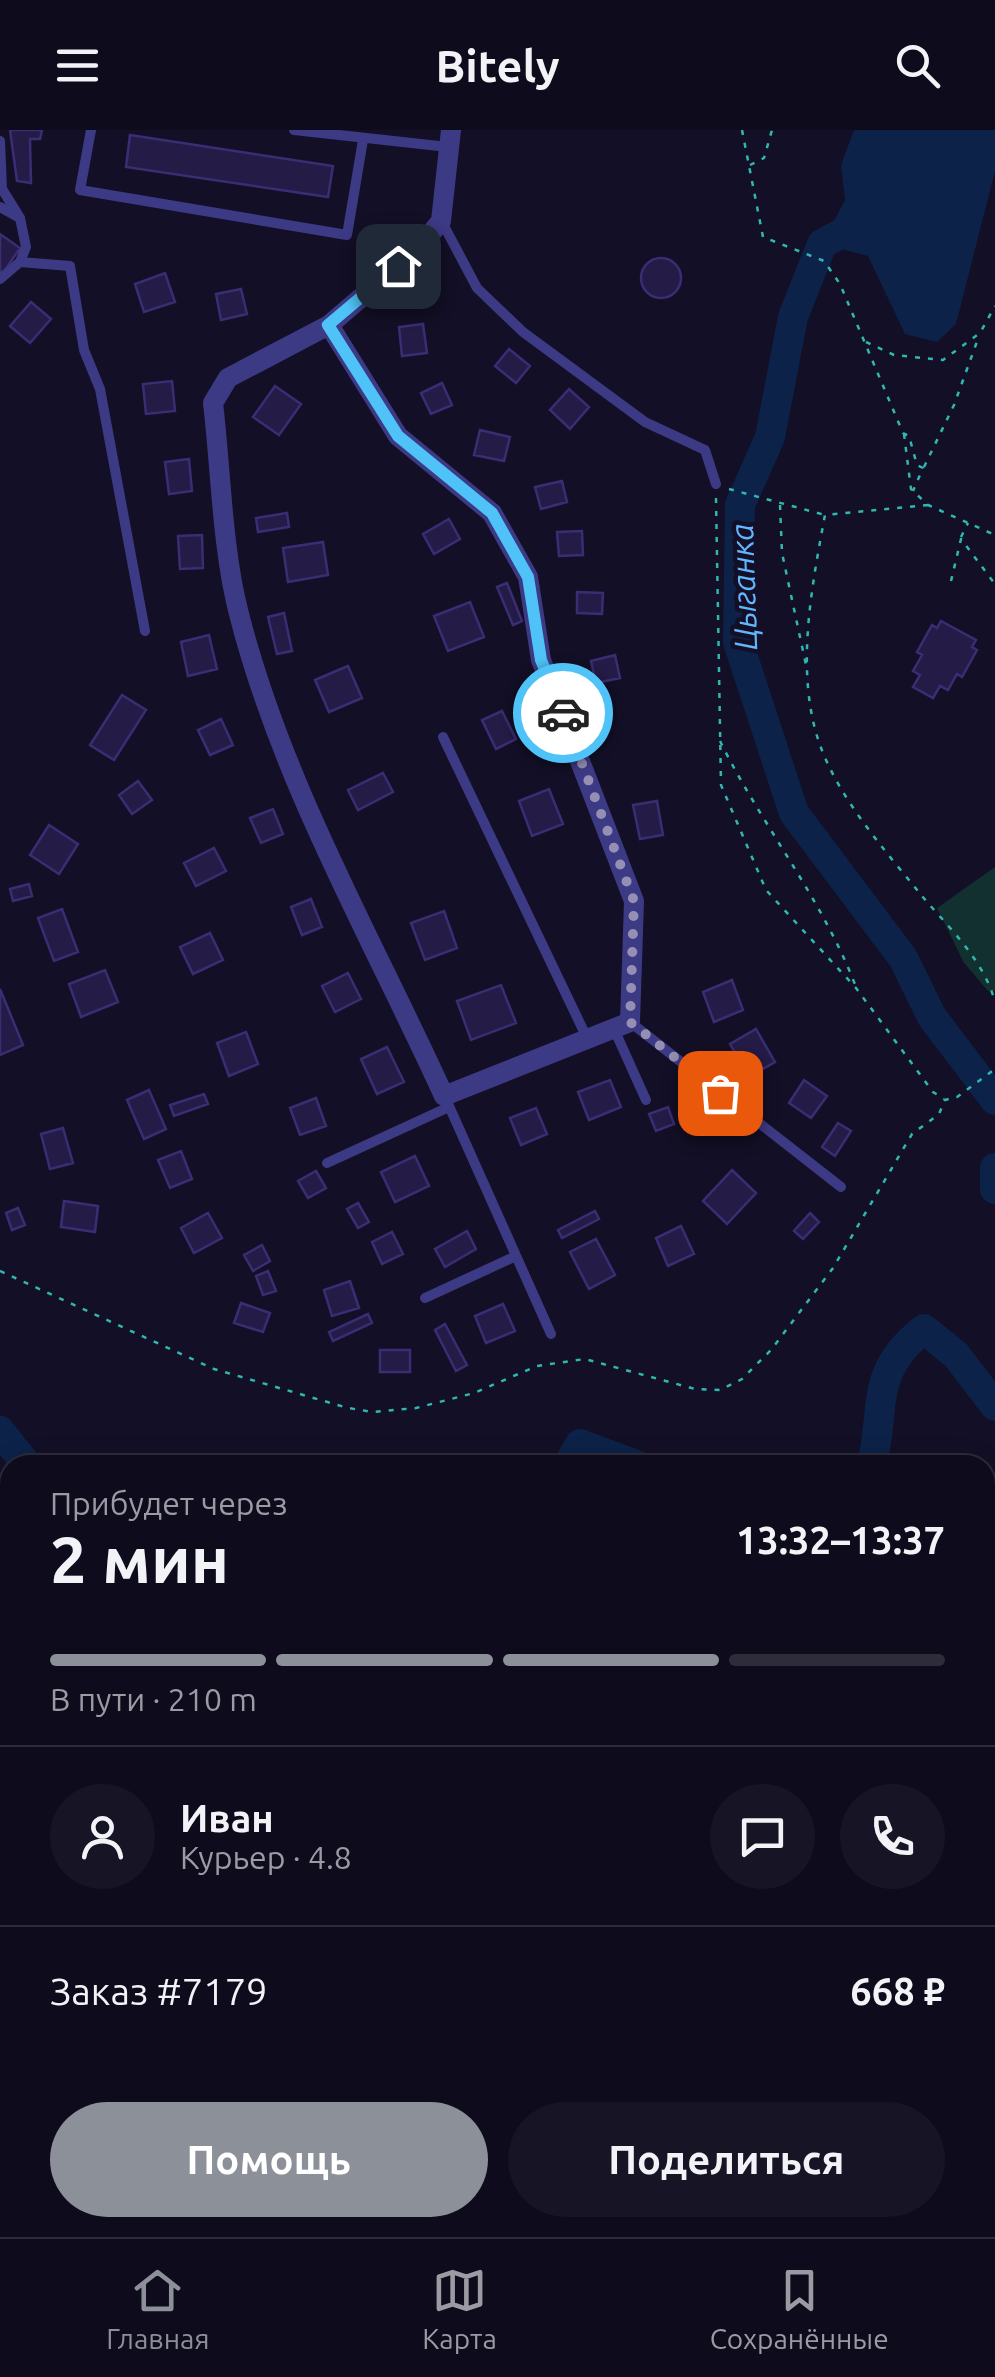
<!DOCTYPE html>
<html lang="ru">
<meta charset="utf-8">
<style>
:root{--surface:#0e0b1c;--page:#171425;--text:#f1f3f6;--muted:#9b9ba3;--line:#2e2b3b;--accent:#8c9099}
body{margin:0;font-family:Ubuntu,sans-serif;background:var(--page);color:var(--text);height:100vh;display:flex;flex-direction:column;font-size:38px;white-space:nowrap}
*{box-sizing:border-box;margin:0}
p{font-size:32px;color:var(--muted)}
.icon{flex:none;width:55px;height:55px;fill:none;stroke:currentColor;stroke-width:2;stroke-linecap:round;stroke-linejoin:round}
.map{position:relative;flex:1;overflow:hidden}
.side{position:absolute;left:0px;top:1325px;width:995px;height:782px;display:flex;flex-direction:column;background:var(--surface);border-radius:30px 30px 0 0;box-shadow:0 5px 25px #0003,0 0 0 2px var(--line)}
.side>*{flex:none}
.pin{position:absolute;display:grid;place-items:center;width:85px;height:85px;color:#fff;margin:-42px;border-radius:20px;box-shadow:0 5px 15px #0006}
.courier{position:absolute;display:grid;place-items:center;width:100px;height:100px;margin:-50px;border:8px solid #4fc3f7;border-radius:50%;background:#fff;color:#222;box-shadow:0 2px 12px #0007}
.overview em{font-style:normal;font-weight:600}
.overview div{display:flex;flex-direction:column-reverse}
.overview{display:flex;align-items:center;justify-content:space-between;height:170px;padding:0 50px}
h1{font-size:65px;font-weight:600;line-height:75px}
.bar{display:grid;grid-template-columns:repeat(4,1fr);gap:15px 10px;align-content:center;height:120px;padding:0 50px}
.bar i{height:12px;border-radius:8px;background:var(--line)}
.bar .current{background:var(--accent)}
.bar p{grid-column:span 4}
.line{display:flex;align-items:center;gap:25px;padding:0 50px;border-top:2px solid var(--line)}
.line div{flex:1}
.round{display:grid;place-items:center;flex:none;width:105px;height:105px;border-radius:52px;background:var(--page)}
.cta{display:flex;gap:20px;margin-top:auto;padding:20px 50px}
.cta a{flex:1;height:115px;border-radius:60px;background:var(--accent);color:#fff;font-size:40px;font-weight:600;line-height:115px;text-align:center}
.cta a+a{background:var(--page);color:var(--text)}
header{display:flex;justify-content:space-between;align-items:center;height:130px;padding:0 50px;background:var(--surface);font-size:45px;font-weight:600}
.dock{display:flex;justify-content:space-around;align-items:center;height:140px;border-top:2px solid var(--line);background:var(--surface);font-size:28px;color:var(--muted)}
.dock a{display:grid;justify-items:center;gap:5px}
.dock .current{color:var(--accent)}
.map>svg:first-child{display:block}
.green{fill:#12302f}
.water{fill:#0c2248}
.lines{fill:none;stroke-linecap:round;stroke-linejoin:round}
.river{stroke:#0c2248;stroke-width:30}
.building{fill:#241b47;stroke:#3b2d73;stroke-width:2.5}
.path{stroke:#2fb8b0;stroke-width:2.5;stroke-dasharray:5 8;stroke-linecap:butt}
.lane{stroke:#3d3a85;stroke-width:10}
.street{stroke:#3d3a85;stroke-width:20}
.done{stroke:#948fb3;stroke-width:10;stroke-dasharray:0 18}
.route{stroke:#4fc3f7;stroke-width:12}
.labels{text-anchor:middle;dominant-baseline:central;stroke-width:9;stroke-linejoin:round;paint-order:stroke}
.water-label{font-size:32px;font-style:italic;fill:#62b6ff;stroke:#130f26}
</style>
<header><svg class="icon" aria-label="menu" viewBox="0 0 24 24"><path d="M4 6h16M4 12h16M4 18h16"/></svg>Bitely<svg class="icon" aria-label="search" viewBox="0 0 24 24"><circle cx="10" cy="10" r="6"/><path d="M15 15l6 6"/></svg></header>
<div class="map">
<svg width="995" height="2107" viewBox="0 0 995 2107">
<rect width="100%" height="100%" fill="#130f26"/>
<!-- green -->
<path class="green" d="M995,737V861H988L964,833L937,778Z
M995,1420V1663L985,1667V1423Z
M995,1688V2107H239L238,2098H985V1692Z"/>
<!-- water -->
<path class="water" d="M854,0H995V41L956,194L937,212L905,204L868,126L822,114L845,70L841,35Z"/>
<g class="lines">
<!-- river -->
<path class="river" d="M856,95L822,114L793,187L770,307L740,375L738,512L794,683L903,828L932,887L995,970
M995,1038V1059
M0,1301L27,1335
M568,1335L580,1314L637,1335
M872,1335C886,1275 869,1242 924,1199L956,1225L995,1276"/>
</g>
<!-- building -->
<path class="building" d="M10,0H42L40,9H30L31,53L17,51Z
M130,5L333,36L328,67L126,37Z
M0,104L20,118L3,143L0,141Z
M641 148a20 20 0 1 1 40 0a20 20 0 1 1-40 0Z
M165,143L175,172L144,182L135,154Z
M241,159L247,184L221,190L216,164Z
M31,172L51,189L30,213L10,196Z
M423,194L427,223L402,226L399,197Z
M509,219L530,236L516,253L495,236Z
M172,251L175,281L146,284L143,254Z
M442,253L452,275L431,284L421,263Z
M275,256L301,274L279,305L253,287Z
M569,259L589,277L570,299L550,280Z
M480,300L510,307L504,331L474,325Z
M189,329L192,361L169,364L165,332Z
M562,351L567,372L541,379L535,357Z
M287,383L289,397L258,402L256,388Z
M449,389L460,409L434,424L423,404Z
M582,401L583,425L559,426L557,402Z
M202,405L203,438L180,439L178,406Z
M323,412L328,445L288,452L283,418Z
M507,453L522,491L513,495L497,457Z
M577,462L603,463L602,484L577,483Z
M470,472L484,507L448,521L434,486Z
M284,483L292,521L277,524L268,487Z
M941,491L976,510L972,517L977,520L962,547L957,544L948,560L940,556L933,568L913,557L920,545L913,541L922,525L917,522L932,495L937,498Z
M209,505L217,539L188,546L181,512Z
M615,525L620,548L596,553L591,531Z
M348,536L362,568L329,582L315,550Z
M122,565L146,580L114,630L90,615Z
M502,581L516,609L496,619L482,590Z
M221,589L233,615L210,625L198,600Z
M383,643L393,662L358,680L348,660Z
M138,651L152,670L132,684L119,665Z
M549,659L563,694L532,706L519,671Z
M657,671L663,705L640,709L633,675Z
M273,679L283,704L261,713L250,688Z
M49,695L78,714L59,744L30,725Z
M214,718L226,741L196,756L184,733Z
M29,754L32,766L13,771L10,759Z
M311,769L322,797L302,805L291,777Z
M62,779L78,822L54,831L38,788Z
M444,781L457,818L425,830L411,793Z
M210,803L223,830L193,844L180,817Z
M105,840L118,872L81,887L69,854Z
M348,843L361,869L335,882L322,856Z
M732,850L743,880L714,892L703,862Z
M501,855L516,893L471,910L457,871Z
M0,859L23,915L0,925Z
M756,899L775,932L749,947L730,914Z
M246,902L258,934L229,946L217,913Z
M387,917L404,952L377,964L361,929Z
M610,950L621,977L589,990L578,962Z
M804,950L827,966L811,988L789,973Z
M149,960L166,999L144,1009L127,970Z
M204,964L208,974L174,986L170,975Z
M316,968L326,996L300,1005L290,978Z
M668,977L674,994L656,1001L649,984Z
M536,978L547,1004L521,1015L510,988Z
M838,993L851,1001L835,1026L822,1017Z
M63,998L73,1033L50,1039L41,1004Z
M181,1021L192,1049L170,1058L158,1030Z
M415,1026L429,1056L395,1072L381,1042Z
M732,1040L756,1063L727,1094L703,1071Z
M316,1041L326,1058L308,1068L298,1051Z
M64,1071L98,1076L95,1102L61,1097Z
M358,1073L369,1092L358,1098L347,1079Z
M18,1078L25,1095L12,1100L6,1083Z
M595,1081L599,1089L562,1108L558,1100Z
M208,1083L222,1108L194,1123L181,1098Z
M810,1083L819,1092L803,1109L794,1101Z
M681,1096L694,1124L668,1136L656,1108Z
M467,1101L476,1119L445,1137L435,1119Z
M392,1102L403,1124L382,1134L372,1112Z
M596,1109L615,1145L589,1159L570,1122Z
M262,1115L270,1131L253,1141L244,1125Z
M268,1141L276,1161L263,1165L256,1146Z
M350,1151L359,1178L332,1186L324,1160Z
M241,1173L270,1183L263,1202L234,1193Z
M503,1174L515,1201L486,1213L475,1186Z
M368,1184L372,1193L333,1211L329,1202Z
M445,1194L467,1235L456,1241L435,1200Z
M380,1220H410V1242H380Z
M7,1429L10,1468L6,1473L0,1468V1436Z
M10,1572V1609L4,1613L0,1578Z
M9,1615L10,1666L6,1669L0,1657V1620Z
M3,1959L10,1992L0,1995V1960Z"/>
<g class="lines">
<!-- path -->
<path class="path" d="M742,0L763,107L824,131L840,154L903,303L909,306L917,335L923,338L913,361
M750,35L764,28L772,0
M866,212L894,225L943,230L980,203L995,176
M904,304L911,359L928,375L995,405
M924,337L954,275L979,206
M729,359L825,385
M716,368L721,655L766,760L856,858L933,962L944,969
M780,375L782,423L806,535
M928,375L825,385C812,455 796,536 817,606C835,665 884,719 922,766C949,798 984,830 995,872
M961,407L968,393
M951,451L961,409L995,454
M720,611C762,696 822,768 856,857
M0,1141L214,1239L348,1278L373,1282L416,1278L474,1263L537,1236L585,1229L695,1259L720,1260L742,1249L771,1220L833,1138L912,1004L939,984L945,970L957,967L995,939"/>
<!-- lane -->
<path class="lane" d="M91,0L80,60L347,105L363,10
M294,0L448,17
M0,11L2,59L20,88L0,77
M442,92L477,158L523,202L645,292L705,320L716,354
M20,132L26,117L20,88
M0,149L20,132L70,136L84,220L100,259L145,501
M443,607L587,908
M630,892L841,1057
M614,899L646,970
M445,967L551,1204
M327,1033L449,977
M425,1168L516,1126"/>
<!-- street -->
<path class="street" d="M329,195L398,306L492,383L528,447L541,530L634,771L630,892L444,966C372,808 282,653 239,484C222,419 221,340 213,273L228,248L329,195L418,119L441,91L451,0
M985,1417L995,1413
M0,1502L10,1520
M985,1674L995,1671
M50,2107L209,2098"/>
</g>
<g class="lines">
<!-- done -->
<path class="done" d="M563,583L634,771L630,892L720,963"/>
<!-- route -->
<path class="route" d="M398,136L328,195L398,306L492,383L528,447L541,530L563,583"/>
</g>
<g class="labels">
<!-- water labels -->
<g class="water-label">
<text transform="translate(743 457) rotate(-92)">Цыганка</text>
</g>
</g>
</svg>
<div class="pin" style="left:720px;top:963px;background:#ea580c"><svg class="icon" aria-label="bag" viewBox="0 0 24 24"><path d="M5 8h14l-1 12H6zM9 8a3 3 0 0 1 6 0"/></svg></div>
<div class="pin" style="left:398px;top:136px;background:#1f2937"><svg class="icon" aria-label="home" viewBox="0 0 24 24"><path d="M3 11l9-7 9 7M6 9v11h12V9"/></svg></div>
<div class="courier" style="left:563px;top:583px"><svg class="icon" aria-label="car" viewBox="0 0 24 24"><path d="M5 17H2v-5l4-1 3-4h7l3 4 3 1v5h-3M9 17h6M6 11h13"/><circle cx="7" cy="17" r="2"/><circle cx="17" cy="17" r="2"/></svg></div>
<section class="side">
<div class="overview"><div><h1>2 мин</h1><p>Прибудет через</p></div><em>13:32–13:37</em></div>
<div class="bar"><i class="current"></i><i class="current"></i><i class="current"></i><i></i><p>В пути · 210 m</p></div>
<div class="line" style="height:180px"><a class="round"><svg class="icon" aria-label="person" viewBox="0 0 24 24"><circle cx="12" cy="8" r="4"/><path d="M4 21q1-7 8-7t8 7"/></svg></a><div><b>Иван</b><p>Курьер · 4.8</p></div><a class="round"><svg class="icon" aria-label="chat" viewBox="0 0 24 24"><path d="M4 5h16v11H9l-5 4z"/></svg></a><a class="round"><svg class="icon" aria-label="phone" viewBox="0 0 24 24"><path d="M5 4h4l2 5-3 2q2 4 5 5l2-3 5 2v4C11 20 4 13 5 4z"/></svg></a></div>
<div class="line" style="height:130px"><div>Заказ #7179</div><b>668 ₽</b></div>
<div class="cta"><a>Помощь</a><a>Поделиться</a></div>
</section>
</div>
<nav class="dock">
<a class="current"><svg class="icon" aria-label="home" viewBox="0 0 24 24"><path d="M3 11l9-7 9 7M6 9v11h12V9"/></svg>Главная</a>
<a><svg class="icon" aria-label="map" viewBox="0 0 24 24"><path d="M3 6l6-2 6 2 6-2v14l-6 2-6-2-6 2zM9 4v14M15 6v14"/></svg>Карта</a>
<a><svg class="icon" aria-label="saved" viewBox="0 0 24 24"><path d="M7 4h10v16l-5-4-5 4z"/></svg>Сохранённые</a>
</nav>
